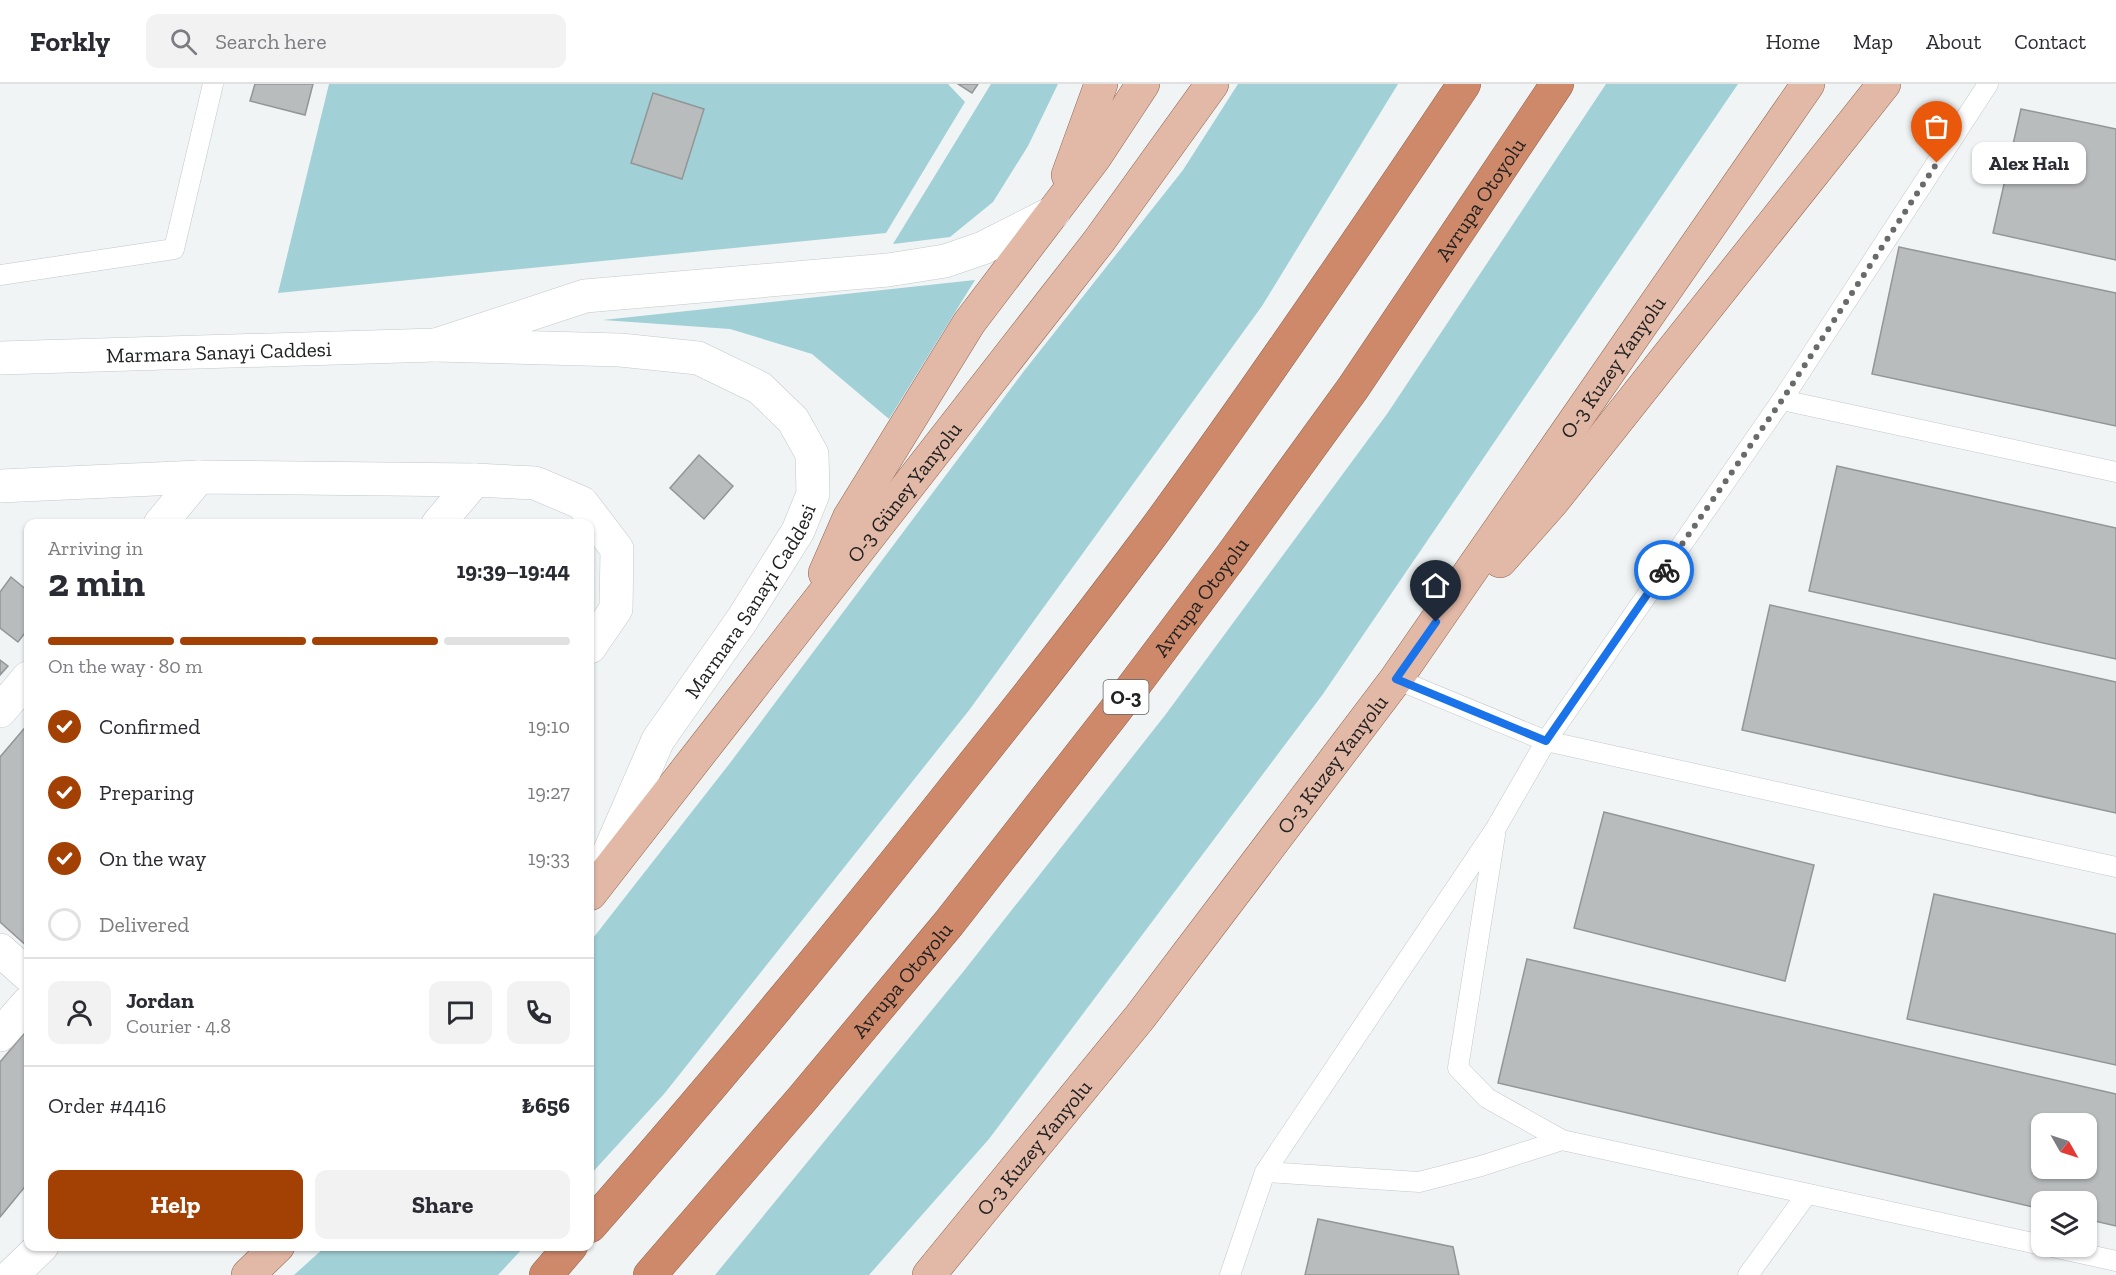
<!DOCTYPE html>
<meta charset="utf-8">
<style>
:root{--surface:#fff;--page:#f2f2f3;--text:#2b2b33;--muted:#7c7c81;--line:#e1e1e2;--accent:#a34104}
body{margin:0;font-family:"Zilla Slab",serif;background:var(--page);color:var(--text);height:100vh;display:flex;flex-direction:column;font-size:22px;white-space:nowrap}
*{box-sizing:border-box;margin:0}
p{font-size:20px;color:var(--muted)}
.icon{flex:none;width:33px;height:33px;fill:none;stroke:currentColor;stroke-width:2;stroke-linecap:round;stroke-linejoin:round}
.map{position:relative;flex:1;overflow:hidden}
.side{position:absolute;left:24px;top:435px;width:570px;height:732px;display:flex;flex-direction:column;background:var(--surface);border-radius:12px;box-shadow:0 2px 4px #0004}
.side>*{flex:none}
.needle{width:39px;rotate:129deg}
.tools{position:absolute;left:2031px;top:1029px;display:grid;gap:12px}
.tools a{display:grid;place-items:center;width:66px;height:66px;border-radius:12px;background:var(--surface);box-shadow:0 2px 4px #0004;font-size:30px}
.pin{position:absolute;display:grid;place-items:center;width:51px;height:51px;color:#fff;margin:-62px -26px;border-radius:50% 50% 50% 0;rotate:-45deg;box-shadow:0 0 6px #0007}
.pin .icon{rotate:45deg}
.courier{position:absolute;display:grid;place-items:center;width:60px;height:60px;margin:-30px;border:4px solid #1a73e8;border-radius:50%;background:#fff;color:#222;box-shadow:0 2px 8px #0007}
.bubble{position:absolute;height:42px;border-radius:12px;background:var(--surface);box-shadow:0 2px 4px #0004;font-size:20px;font-weight:700;line-height:42px;text-align:center}
.overview em{font-style:normal;font-weight:700}
.overview div{display:flex;flex-direction:column-reverse}
.overview{display:flex;align-items:center;justify-content:space-between;height:102px;padding:0 24px}
h1{font-size:39px;font-weight:700;line-height:45px}
.bar{display:grid;grid-template-columns:repeat(4,1fr);gap:9px 6px;align-content:center;height:72px;padding:0 24px}
.bar i{height:8px;border-radius:4px;background:var(--line)}
.bar .current{background:var(--accent)}
.bar p{grid-column:span 4}
.line{display:flex;align-items:center;gap:15px;padding:0 24px;border-top:2px solid var(--line)}
.line div{flex:1}
.round{display:grid;place-items:center;flex:none;width:63px;height:63px;border-radius:12px;background:var(--page)}
ol{padding:0 24px;list-style:none}
li{display:flex;align-items:center;gap:18px;height:66px}
li p{margin-inline-start:auto}
li .icon{padding:6px;border-radius:50%;background:var(--accent);color:#fff;stroke-width:4}
li:last-child{color:var(--muted)}
li i{width:33px;height:33px;border:3px solid var(--line);border-radius:50%}
.cta{display:flex;gap:12px;margin-top:auto;padding:12px 24px}
.cta a{flex:1;height:69px;border-radius:12px;background:var(--accent);color:#fff;font-size:24px;font-weight:700;line-height:69px;text-align:center}
.cta a+a{background:var(--page);color:var(--text)}
header{display:flex;align-items:center;gap:36px;box-sizing:border-box;height:84px;padding:0 30px;background:var(--surface);border-bottom:2px solid var(--line)}
header strong{font-size:28px}
nav{display:flex;gap:33px;margin-inline-start:auto;font-size:21px}
.search{width:420px;height:54px;background:var(--page);display:flex;align-items:center;gap:15px;box-sizing:border-box;padding:0 21px;border-radius:12px;color:var(--muted);font-size:22px}
.map>svg:first-child{display:block}
.green{fill:#a1d0d7}
.building{fill:#b8bcbc;stroke:#929696;stroke-width:1.5;fill-rule:evenodd}
.lines{fill:none;stroke-linecap:round;stroke-linejoin:round}
.service-casing{stroke:#c4c8c9;stroke-width:21}
.minor-casing{stroke:#c4c8c9;stroke-width:34}
.primary-casing{stroke:#916551;stroke-width:34}
.motorway-casing{stroke:#916551;stroke-width:34}
.service{stroke:#fff;stroke-width:20}
.minor{stroke:#fff;stroke-width:33}
.primary{stroke:#e2b8a6;stroke-width:33}
.motorway{stroke:#ce896b;stroke-width:33}
.done{stroke:#696b6b;stroke-width:6;stroke-dasharray:0 10.8}
.route{stroke:#1a73e8;stroke-width:8}
.labels{text-anchor:middle;dominant-baseline:central;stroke-width:5;stroke-linejoin:round;paint-order:stroke}
.shield{fill:#fff;stroke:#636464;stroke-width:1.5}
.shield-label{font-size:20px;font-weight:bold;fill:#202121}
.street-label{font-size:21px;fill:#202121;stroke:#fff}
</style>
<header>
<strong>Forkly</strong>
<div class="search"><svg class="icon" aria-label="search" viewBox="0 0 24 24"><circle cx="10" cy="10" r="6"/><path d="M15 15l6 6"/></svg>Search here</div>
<nav><a>Home</a><a>Map</a><a>About</a><a>Contact</a></nav>
</header>
<div class="map">
<svg width="2116" height="1191" viewBox="0 0 2116 1191">
<rect width="100%" height="100%" fill="#f0f4f4"/>
<!-- green -->
<path class="green" d="M329,0H948L965,18L886,149L278,209Z
M991,0H1058L1028,62L993,118L950,153L893,160Z
M1238,0H1398L1262,222L970,625L664,1010L590,1091V858L730,679L1024,287L1183,86Z
M1606,0H1738L1323,610L989,1055L869,1191H715L963,888L1166,630L1387,330Z
M975,196L889,335L812,270L730,245L603,236Z
M325,1163V1162L524,1163L498,1191H294Z"/>
<!-- building -->
<path class="building" d="M255,0H313L305,31L250,17Z
M958,0H978L972,9Z
M653,9L704,25L682,95L631,79Z
M2021,25L2116,45V176L1993,149Z
M1899,163L2116,209V342L1872,290Z
M699,371L733,402L704,435L670,404Z
M1837,382L2116,444V575L1809,507Z
M11,493L28,507V545L18,558L0,544V508Z
M1770,521L2116,598V729L1742,646Z
M0,576L8,582L0,591Z
M28,640V863L0,838V673Z
M1604,728L1814,781L1785,897L1574,844Z
M1934,810L2116,850V981L1907,935Z
M1527,875L2116,1010V1142L2086,1135V1118H2042V1125L1498,999ZM2042,1040H2086V1084H2042Z
M28,945V1099L0,1133V978Z
M1318,1135L1453,1163L1459,1191H1305Z"/>
<g class="lines">
<defs>
<path id="service" d="M0,191L174,165L213,0
M1782,316L2116,388
M1396,595L1546,657L2116,783
M1495,751L1458,984L1487,1014L1562,1056
M1265,1088L1419,1098L1481,1082L1562,1056L2042,1161
M2048,1162L2116,1177
M1230,1191L1265,1088L1496,744L1546,657L1782,316L1988,0
M1748,1191L1807,1110"/>
<g id="minor">
<path id="s1" d="M0,274L436,261"/>
<path d="M0,402L199,393L475,396L535,399L582,419L617,465L616,525L590,563"/>
<path d="M160,440L199,393"/>
<path d="M438,440L475,396"/>
<path d="M0,627L28,594"/>
<path id="s2" d="M601,787L658,656L742,536L798,447L813,410L812,370L793,336L760,304L698,274L620,266L436,261L585,212L888,186L945,177L983,164L1054,128"/>
<path d="M0,866L28,891"/>
<path d="M0,951L28,919"/>
<path d="M12,1191L42,1162"/>
</g>
<g id="primary">
<path d="M1068,91L1101,0"/>
<path d="M1500,477L1553,417L1884,0"/>
<path d="M825,489L849,434L969,239L1095,73L1143,0"/>
<path id="s3" d="M590,810L1099,157L1212,0"/>
<path d="M248,1191L278,1162"/>
<path id="s4" d="M929,1191L1140,933L1396,595L1808,0"/>
</g>
<g id="motorway">
<path d="M590,1142C719,996 843,845 964,692C1029,611 1093,529 1155,446C1262,300 1363,151 1464,0"/>
<path d="M546,1191L571,1162"/>
<path id="s5" d="M650,1191L802,1015L949,839L1114,628L1232,471L1353,304L1557,0"/>
</g>
</defs>
<!-- service casing -->
<use href="#service" class="service-casing"/>
<!-- minor casing -->
<use href="#minor" class="minor-casing"/>
<!-- primary casing -->
<use href="#primary" class="primary-casing"/>
<!-- motorway casing -->
<use href="#motorway" class="motorway-casing"/>
<!-- service -->
<use href="#service" class="service"/>
<!-- minor -->
<use href="#minor" class="minor"/>
<!-- primary -->
<use href="#primary" class="primary"/>
<!-- motorway -->
<use href="#motorway" class="motorway"/>
</g>
<g class="lines">
<!-- done -->
<path class="done" d="M1664,486L1782,316L1937,79"/>
<!-- route -->
<path class="route" d="M1436,538L1396,595L1546,657L1664,486"/>
</g>
<g class="labels">
<!-- shield labels -->
<rect class="shield" x="1103.5" y="596" width="45" height="34" rx="4.5"/>
<g class="shield-label">
<text x="1126" y="613">O-3</text>
</g>
<!-- street labels -->
<g class="street-label">
<text stroke="none"><textPath href="#s5" startOffset="1360">Avrupa Otoyolu</textPath></text>
<text stroke="none"><textPath href="#s1" startOffset="219">Marmara Sanayi Caddesi</textPath></text>
<text stroke="none"><textPath href="#s4" startOffset="1137">O-3 Kuzey Yanyolu</textPath></text>
<text stroke="none"><textPath href="#s3" startOffset="510">O-3 Güney Yanyolu</textPath></text>
<text stroke="none"><textPath href="#s5" startOffset="874">Avrupa Otoyolu</textPath></text>
<text stroke="none"><textPath href="#s2" startOffset="310">Marmara Sanayi Caddesi</textPath></text>
<text stroke="none"><textPath href="#s4" startOffset="651">O-3 Kuzey Yanyolu</textPath></text>
<text stroke="none"><textPath href="#s5" startOffset="388">Avrupa Otoyolu</textPath></text>
<text stroke="none"><textPath href="#s4" startOffset="165">O-3 Kuzey Yanyolu</textPath></text>
</g>
</g>
</svg>
<div class="tools">
<a><svg class="needle" viewBox="-14 -14 28 28"><path d="M0-13l5 13h-10z" fill="#e53935"/><path d="M0 13l5-13h-10z" fill="#7c7c81"/></svg></a>
<a><svg class="icon" aria-label="layers" viewBox="0 0 24 24"><path d="M12 4l9 5-9 5-9-5zM3 14l9 5 9-5"/></svg></a>
</div>
<div class="pin" style="left:1937px;top:79px;background:#ea580c"><svg class="icon" aria-label="bag" viewBox="0 0 24 24"><path d="M5 8h14l-1 12H6zM9 8a3 3 0 0 1 6 0"/></svg></div>
<div class="pin" style="left:1436px;top:538px;background:#1f2937"><svg class="icon" aria-label="home" viewBox="0 0 24 24"><path d="M3 11l9-7 9 7M6 9v11h12V9"/></svg></div>
<div class="courier" style="left:1664px;top:486px"><svg class="icon" aria-label="bike" viewBox="0 0 24 24"><circle cx="6" cy="16" r="4"/><circle cx="18" cy="16" r="4"/><path d="M6 16l4-8h5l3 8M10 8l3 8H6M13 5h3"/></svg></div>
<div class="bubble" style="left:1972px;top:58px;width:114px">Alex Halı</div>
<section class="side">
<div class="overview"><div><h1>2 min</h1><p>Arriving in</p></div><em>19:39–19:44</em></div>
<div class="bar"><i class="current"></i><i class="current"></i><i class="current"></i><i></i><p>On the way · 80 m</p></div>
<ol>
<li><svg class="icon" aria-label="check" viewBox="0 0 24 24"><path d="M5 12l5 5 9-10"/></svg>Confirmed<p>19:10</p></li>
<li><svg class="icon" aria-label="check" viewBox="0 0 24 24"><path d="M5 12l5 5 9-10"/></svg>Preparing<p>19:27</p></li>
<li><svg class="icon" aria-label="check" viewBox="0 0 24 24"><path d="M5 12l5 5 9-10"/></svg>On the way<p>19:33</p></li>
<li><i></i>Delivered</li>
</ol>
<div class="line" style="height:108px"><a class="round"><svg class="icon" aria-label="person" viewBox="0 0 24 24"><circle cx="12" cy="8" r="4"/><path d="M4 21q1-7 8-7t8 7"/></svg></a><div><b>Jordan</b><p>Courier · 4.8</p></div><a class="round"><svg class="icon" aria-label="chat" viewBox="0 0 24 24"><path d="M4 5h16v11H9l-5 4z"/></svg></a><a class="round"><svg class="icon" aria-label="phone" viewBox="0 0 24 24"><path d="M5 4h4l2 5-3 2q2 4 5 5l2-3 5 2v4C11 20 4 13 5 4z"/></svg></a></div>
<div class="line" style="height:78px"><div>Order #4416</div><b>₺656</b></div>
<div class="cta"><a>Help</a><a>Share</a></div>
</section>
</div>
